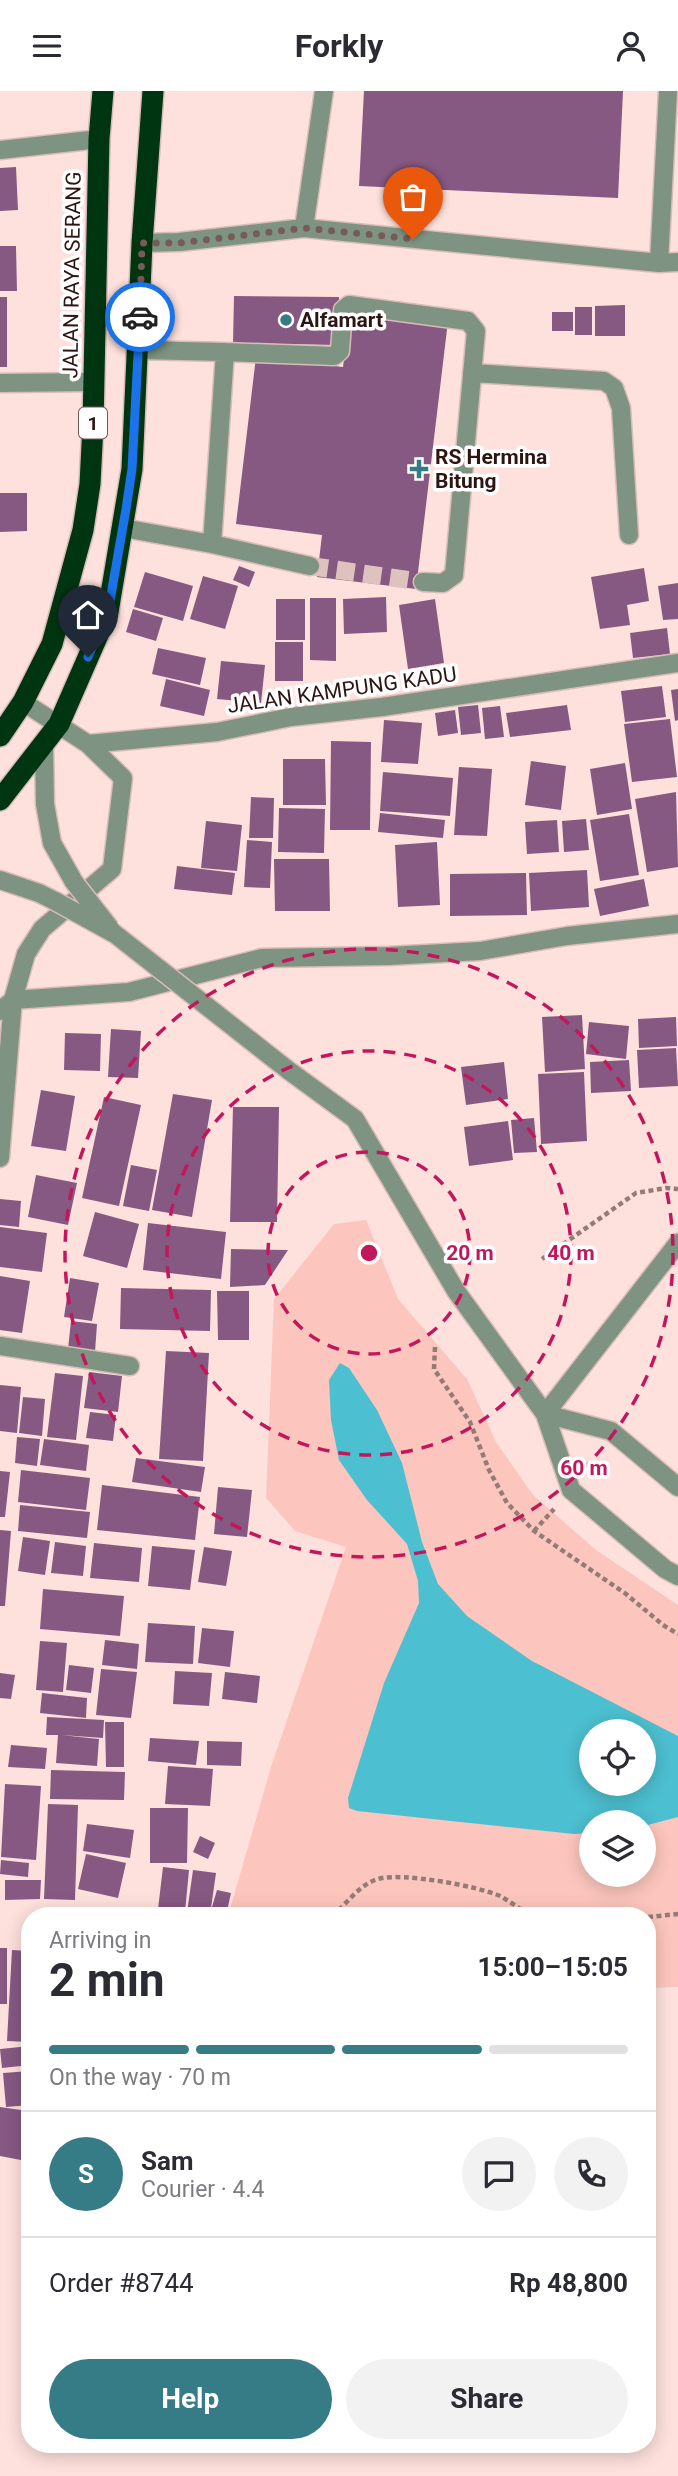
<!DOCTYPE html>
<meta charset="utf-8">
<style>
:root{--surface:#fff;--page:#f2f2f3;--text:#2b2b33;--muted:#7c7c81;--line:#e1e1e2;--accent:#357c87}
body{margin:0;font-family:Roboto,sans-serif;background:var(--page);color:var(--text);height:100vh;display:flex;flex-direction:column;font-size:26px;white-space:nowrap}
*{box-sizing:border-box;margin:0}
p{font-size:23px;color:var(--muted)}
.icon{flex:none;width:38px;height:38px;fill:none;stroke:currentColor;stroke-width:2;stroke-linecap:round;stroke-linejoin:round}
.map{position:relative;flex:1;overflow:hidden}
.details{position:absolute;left:21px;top:1816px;width:635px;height:546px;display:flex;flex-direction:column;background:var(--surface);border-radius:28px;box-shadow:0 4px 18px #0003}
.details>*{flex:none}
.buttons{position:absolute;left:579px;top:1628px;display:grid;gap:14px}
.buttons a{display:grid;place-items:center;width:77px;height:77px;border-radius:50%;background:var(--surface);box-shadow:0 4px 18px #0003;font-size:35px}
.pin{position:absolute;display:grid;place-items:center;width:60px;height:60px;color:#fff;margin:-72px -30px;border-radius:50% 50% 50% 0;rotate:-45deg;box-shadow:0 0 7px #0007}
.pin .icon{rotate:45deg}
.courier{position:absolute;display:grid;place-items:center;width:70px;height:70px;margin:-35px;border:5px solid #1a73e8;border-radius:50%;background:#fff;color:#222;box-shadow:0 2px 9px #0007}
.headline em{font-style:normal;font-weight:700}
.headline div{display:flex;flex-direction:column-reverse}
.headline{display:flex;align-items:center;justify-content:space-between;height:119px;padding:0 28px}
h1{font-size:46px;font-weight:700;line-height:52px}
.bar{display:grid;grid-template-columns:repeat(4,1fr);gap:10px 7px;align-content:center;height:84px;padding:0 28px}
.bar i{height:9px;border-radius:5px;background:var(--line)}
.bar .on{background:var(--accent)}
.bar p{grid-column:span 4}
.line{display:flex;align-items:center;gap:18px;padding:0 28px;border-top:2px solid var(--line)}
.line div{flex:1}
.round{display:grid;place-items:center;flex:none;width:74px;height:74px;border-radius:37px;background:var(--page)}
.primary-button{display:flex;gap:14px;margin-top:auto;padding:14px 28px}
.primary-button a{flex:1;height:80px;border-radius:42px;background:var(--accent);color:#fff;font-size:28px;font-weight:700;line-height:80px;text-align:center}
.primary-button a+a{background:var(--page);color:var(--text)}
header{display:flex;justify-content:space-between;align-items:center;height:91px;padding:0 28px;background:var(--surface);font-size:32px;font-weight:700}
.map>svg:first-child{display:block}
.green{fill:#fcc6be;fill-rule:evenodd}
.water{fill:#4cbfd0;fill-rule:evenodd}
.building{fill:#865983}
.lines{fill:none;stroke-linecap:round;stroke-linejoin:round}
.minor-tunnel{stroke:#dfc2be;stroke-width:18;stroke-dasharray:18 9;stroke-linecap:butt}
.minor-casing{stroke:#d8bcb7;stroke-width:21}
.highway-casing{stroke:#d8bcb7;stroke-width:24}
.path{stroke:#957b76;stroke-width:4.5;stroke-dasharray:5 3.5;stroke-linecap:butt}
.minor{stroke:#7e9381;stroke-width:18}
.highway{stroke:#003511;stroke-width:21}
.minor-bridge-casing{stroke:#d8bcb7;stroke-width:21;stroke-linecap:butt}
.minor-bridge{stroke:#7e9381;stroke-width:18}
.done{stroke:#765c58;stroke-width:7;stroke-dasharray:0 12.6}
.route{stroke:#1a73e8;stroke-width:9}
.ring{fill:none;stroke:#c2185b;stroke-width:3.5;stroke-dasharray:12 9}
.poi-dot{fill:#357c87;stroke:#fff;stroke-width:2.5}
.labels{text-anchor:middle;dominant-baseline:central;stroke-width:7;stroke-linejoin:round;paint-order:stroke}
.shield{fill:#fff;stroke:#6c5b58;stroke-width:2}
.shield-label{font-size:19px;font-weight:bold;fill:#2d1511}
.street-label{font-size:21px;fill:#2d1511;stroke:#fff}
.poi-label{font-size:21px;font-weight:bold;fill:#2d1511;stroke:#fff;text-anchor:start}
.centre{fill:#c2185b;stroke:#fff;stroke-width:3.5}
.ring-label{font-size:21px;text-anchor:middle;font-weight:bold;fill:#c2185b;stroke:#fff;stroke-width:7;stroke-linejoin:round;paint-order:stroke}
</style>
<header><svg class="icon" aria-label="menu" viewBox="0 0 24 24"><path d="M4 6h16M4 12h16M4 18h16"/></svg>Forkly<svg class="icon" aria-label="person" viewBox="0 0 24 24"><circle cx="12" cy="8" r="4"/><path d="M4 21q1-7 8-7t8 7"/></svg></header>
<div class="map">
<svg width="678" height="2385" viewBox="0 0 678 2385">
<rect width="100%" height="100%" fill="#fee1dc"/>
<!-- green -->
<path class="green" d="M366,1129L398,1208L467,1288L496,1351L533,1404L596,1459L678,1514V1896L648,1897V1825H228L271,1676L346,1456L295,1440L266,1407L274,1208L334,1133ZM592,1640H644V1692H592ZM592,1731H644V1783H592Z"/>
<!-- water -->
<path class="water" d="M340,1272L349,1277L377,1319L402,1372L422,1451L438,1493L467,1525L532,1570L678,1645V1726L644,1735V1731H592L591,1742L574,1743L357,1720L349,1717L348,1707L384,1592L419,1512L418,1490L407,1453L367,1409L339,1369L331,1329L329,1289ZM592,1640H644V1692H592Z"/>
<!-- building -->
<path class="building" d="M364,0H623L618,107L359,95Z
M16,76L18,119L0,120V77Z
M0,155H16L17,200H0Z
M234,205L339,206L338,254L233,252Z
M0,206H7V276H0Z
M625,214V245H595V215Z
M575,216H592V244H575Z
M350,219L448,230L416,498L317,486L322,444L236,433L256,266L343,276Z
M552,221H573V240H552Z
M0,402H27V440L0,441Z
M239,475L255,481L249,496L233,489Z
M644,477L649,510L627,514L630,534L600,538L591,486Z
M145,481L193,495L183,530L134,516Z
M203,485L238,495L225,538L190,528Z
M678,492V528L663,529L658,495Z
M386,506L387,541L344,543L343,508Z
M310,507H336V570L310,569Z
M276,508H305V549H276Z
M435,508L444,572L408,578L399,514Z
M133,518L163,527L156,550L126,541Z
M667,537L670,563L633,567L630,542Z
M275,551H303V590H275Z
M158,557L206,567L200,594L152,583Z
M221,570L265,574L261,612L217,608Z
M166,588L210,599L204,625L160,615Z
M662,595L666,626L625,631L621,600Z
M678,598V629L675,630L671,599Z
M478,614L481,642L461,644L458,616Z
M567,614L571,639L510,646L506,622Z
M500,615L504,646L485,648L482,617Z
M455,619L458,642L438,645L435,622Z
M670,628L677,686L632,691L624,633Z
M384,629L422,632L418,673L381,671Z
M331,650L371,651L370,739H330Z
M283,668H325L326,714H283Z
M531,670L566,675L561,719L525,714Z
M625,672L632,718L597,724L590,678Z
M459,676L492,678L487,745L454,744Z
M383,681L453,687L450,725L380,720Z
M676,701L678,776L647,781L635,708Z
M251,706L274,707L273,747H249Z
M279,717L325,718L324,762L278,761Z
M380,722L445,729L443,747L378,741Z
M629,723L639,784L600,790L590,729Z
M586,728L589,759L564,761L562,730Z
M557,729L559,761L527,763L525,731Z
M206,730L242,734L237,780L201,777Z
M247,749L272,751L270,797L244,796Z
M437,751L440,814L398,816L395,754Z
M274,768H329L330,820H275Z
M177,775L235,782L232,804L174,798Z
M587,779L589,816L531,820L529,782Z
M526,782L527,824L450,825V783Z
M644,788L649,815L600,825L594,798Z
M582,924L585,978L545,981L542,926Z
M676,926L677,955L639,957L638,928Z
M589,931L629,935L626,968L586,963Z
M111,938L141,940L138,987L108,986Z
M65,942L101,943L100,980L64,979Z
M676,957L678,995L639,997L637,959Z
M629,969L631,1000L591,1002L590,971Z
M504,971L508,1008L466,1014L461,976Z
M584,981L587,1050L541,1053L538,983Z
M41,999L75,1005L66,1060L31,1055Z
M173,1003L212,1009L192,1126L152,1119Z
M104,1006L141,1014L119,1115L82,1107Z
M233,1016H279L277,1131H230Z
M534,1027L537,1061L514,1062L511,1029Z
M508,1030L513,1069L469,1075L464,1036Z
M131,1074L157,1079L149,1120L123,1115Z
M36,1084L77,1092L68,1134L28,1126Z
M0,1108L21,1110L19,1136L0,1134Z
M95,1121L139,1133L127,1177L83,1165Z
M148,1132L226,1141L221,1188L143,1179Z
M0,1136L47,1142L42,1181L0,1176Z
M231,1158L288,1159L265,1194L230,1196Z
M0,1185L30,1190L22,1242L0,1239Z
M70,1187L99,1192L92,1230L64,1226Z
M121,1197L211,1199L210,1240L120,1238Z
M217,1200H249V1249H218Z
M71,1230L97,1233L95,1261L68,1258Z
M166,1260L209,1262L203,1370L159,1368Z
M89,1281L122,1285L118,1321L84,1317Z
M55,1282L83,1285L76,1349L47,1346Z
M0,1294L21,1296L17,1342L0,1340Z
M23,1306L45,1308L42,1345L19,1342Z
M90,1321L116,1324L113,1350L86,1347Z
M17,1346L40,1348L37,1375L15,1372Z
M44,1348L89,1354L86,1380L40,1374Z
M136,1367L205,1376L201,1401L132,1391Z
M21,1379L90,1387L86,1419L18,1411Z
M0,1380L10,1381L5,1426H0Z
M102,1394L200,1406L195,1449L97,1439Z
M218,1396L252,1399L247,1446L214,1443Z
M20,1414L90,1421L87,1447L18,1440Z
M0,1439L11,1440L5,1515H0Z
M23,1446L50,1450L45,1484L18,1480Z
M55,1451L86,1455L83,1485L51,1482Z
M94,1452L142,1457L139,1491L90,1487Z
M152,1455L195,1459L190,1499L148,1495Z
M204,1456L232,1460L226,1495L198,1491Z
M43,1498L124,1505L120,1545L40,1538Z
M148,1532L195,1535L193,1573L145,1571Z
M202,1537L234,1540L230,1576L198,1572Z
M105,1549L139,1553L137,1578L102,1574Z
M40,1550L67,1552L63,1601L36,1599Z
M69,1574L94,1577L91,1602L66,1599Z
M101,1578L137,1581L131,1627L96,1624Z
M175,1580L212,1582L209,1615L173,1613Z
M225,1581L260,1585L257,1612L222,1608Z
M0,1582L15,1584L11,1608L0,1607Z
M42,1602L87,1607L86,1627L40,1622Z
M47,1626L104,1629L103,1647L61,1644L99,1648L97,1675L56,1672L58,1644H46Z
M105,1631H124V1676H106Z
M150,1647L199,1650L196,1674L148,1670Z
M207,1650L242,1651L241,1675L207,1674Z
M11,1654L47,1657L45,1678L8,1676Z
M168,1675L213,1678L210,1715L165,1713Z
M51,1679L125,1681L124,1709L50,1708Z
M5,1693L41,1695L36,1769L1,1766Z
M48,1713L78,1714L75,1809L44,1808Z
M150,1717H188L187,1772H150Z
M87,1733L134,1739L130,1767L83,1760Z
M200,1745L215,1752L208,1768L193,1761Z
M86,1763L126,1772L118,1807L78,1798Z
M1,1769L29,1772L28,1786L0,1783Z
M163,1776L189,1779L185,1821L158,1818Z
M193,1779L216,1782L210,1824L187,1822Z
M5,1789H41L40,1808L5,1809Z
M217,1799L231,1802L227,1820L212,1816Z
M0,1857H7V1913H0Z
M12,1859L30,1860V1951L7,1950Z
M30,1955V1974L2,1977L0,1958Z
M30,1980V2014L6,2016L3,1982Z
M0,2016L28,2020L21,2069L0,2065Z"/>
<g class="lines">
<!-- minor-tunnel -->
<path class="minor-tunnel" d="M310,475L423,491"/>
<defs>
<path id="minor" d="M0,59L99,48
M304,137L324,0
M142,152L179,151L304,137L659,172L678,171
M659,172L668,0
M225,261L334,265L340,260L343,219L349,214L468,230L476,240L454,484L443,492L423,491
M472,282L604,290L614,297L621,317L629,444
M0,292L93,291
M123,437L212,453L225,261L139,259
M212,453L310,475
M23,611L88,653L217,641L291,626L382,616L678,572
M44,652L45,713L52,752L74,791
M0,789L39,802L55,810
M0,920L13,909L129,901L262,867L389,865L480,860L567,845L678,833
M288,979L355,1028L456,1200L545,1323L571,1399L665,1478L678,1485
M0,1067L13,909L26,863L42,838L112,778L123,687L88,653
M0,1255L130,1275
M545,1323L678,1152
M545,1323L611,1340L678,1396"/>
<path id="highway" d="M0,645L23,611L52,553L83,439L90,393L93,334L99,48L103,0
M0,709L59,633L108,521L132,378L142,152L153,0"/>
</defs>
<!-- minor casing -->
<use href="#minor" class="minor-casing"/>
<!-- highway casing -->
<use href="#highway" class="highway-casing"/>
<!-- path -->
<path class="path" d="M542,1168L636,1102L666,1097L678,1098
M435,1256L434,1278L470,1331L489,1379L507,1412L534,1440L626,1503L663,1534L678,1543
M534,1440L554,1418
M333,1825C346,1813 360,1793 378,1788C401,1781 478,1795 500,1805C511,1811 521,1819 532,1825
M648,1826L678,1823"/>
<!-- minor -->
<use href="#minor" class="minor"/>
<!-- highway -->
<use href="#highway" class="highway"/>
<defs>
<path id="minor-bridge" d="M74,791L110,837
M55,810L115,843L288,979"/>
</defs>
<!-- minor-bridge casing -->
<use href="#minor-bridge" class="minor-bridge-casing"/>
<!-- minor-bridge -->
<use href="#minor-bridge" class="minor-bridge"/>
</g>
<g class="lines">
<!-- done -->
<path class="done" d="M140,226L142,152H179L304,137L413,148"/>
<!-- route -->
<path class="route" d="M88,566L108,521L126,418L132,378L140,226"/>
</g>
<!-- distance rings -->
<g class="ring">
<circle cx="369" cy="1162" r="101"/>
<circle cx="369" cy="1162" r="202"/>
<circle cx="369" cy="1162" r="304"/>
</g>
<!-- markers -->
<g class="poi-dot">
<circle cx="286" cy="229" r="7"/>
<path d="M415.5 367.5h7v7h7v7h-7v7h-7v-7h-7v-7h7z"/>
</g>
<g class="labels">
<!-- shield labels -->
<rect class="shield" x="79" y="316.5" width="28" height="31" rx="5"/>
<g class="shield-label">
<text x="93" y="332">1</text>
</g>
<!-- street labels -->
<g class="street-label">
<text transform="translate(72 184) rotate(-89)">JALAN RAYA SERANG</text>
<text transform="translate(342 599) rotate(-8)">JALAN KAMPUNG KADU</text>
</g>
<!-- poi labels -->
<g class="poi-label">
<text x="300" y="229">Alfamart</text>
<text x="435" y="366">RS Hermina<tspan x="435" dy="24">Bitung</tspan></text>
</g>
</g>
<circle cx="369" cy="1162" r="10" class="centre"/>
<g class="ring-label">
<text x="470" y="1169">20 m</text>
<text x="571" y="1169">40 m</text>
<text x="584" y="1384">60 m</text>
</g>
</svg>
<div class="buttons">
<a><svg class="icon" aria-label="locate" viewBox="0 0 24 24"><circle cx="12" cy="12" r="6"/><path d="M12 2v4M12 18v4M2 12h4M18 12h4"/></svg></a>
<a><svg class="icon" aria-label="layers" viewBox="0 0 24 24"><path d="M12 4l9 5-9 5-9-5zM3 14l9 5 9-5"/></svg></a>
</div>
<div class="pin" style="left:413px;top:148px;background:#ea580c"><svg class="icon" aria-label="bag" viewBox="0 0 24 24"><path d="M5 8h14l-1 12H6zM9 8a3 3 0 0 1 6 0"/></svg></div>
<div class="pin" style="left:88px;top:566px;background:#1f2937"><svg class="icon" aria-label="home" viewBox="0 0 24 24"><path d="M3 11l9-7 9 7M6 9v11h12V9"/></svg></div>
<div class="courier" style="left:140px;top:226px"><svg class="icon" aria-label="car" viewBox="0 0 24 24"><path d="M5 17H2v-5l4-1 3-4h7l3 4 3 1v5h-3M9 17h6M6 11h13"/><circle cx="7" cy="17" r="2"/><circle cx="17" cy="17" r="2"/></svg></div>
<section class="details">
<div class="headline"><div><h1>2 min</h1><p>Arriving in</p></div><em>15:00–15:05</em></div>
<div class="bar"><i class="on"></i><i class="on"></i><i class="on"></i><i></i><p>On the way · 70 m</p></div>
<div class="line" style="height:126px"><b class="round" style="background:var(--accent);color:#fff">S</b><div><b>Sam</b><p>Courier · 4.4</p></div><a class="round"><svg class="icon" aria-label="chat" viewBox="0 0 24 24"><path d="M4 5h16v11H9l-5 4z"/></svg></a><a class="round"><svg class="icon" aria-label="phone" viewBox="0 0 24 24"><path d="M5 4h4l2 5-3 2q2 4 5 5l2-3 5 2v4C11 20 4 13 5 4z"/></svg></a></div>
<div class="line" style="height:91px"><div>Order #8744</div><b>Rp 48,800</b></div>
<div class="primary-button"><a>Help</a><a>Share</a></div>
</section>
</div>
